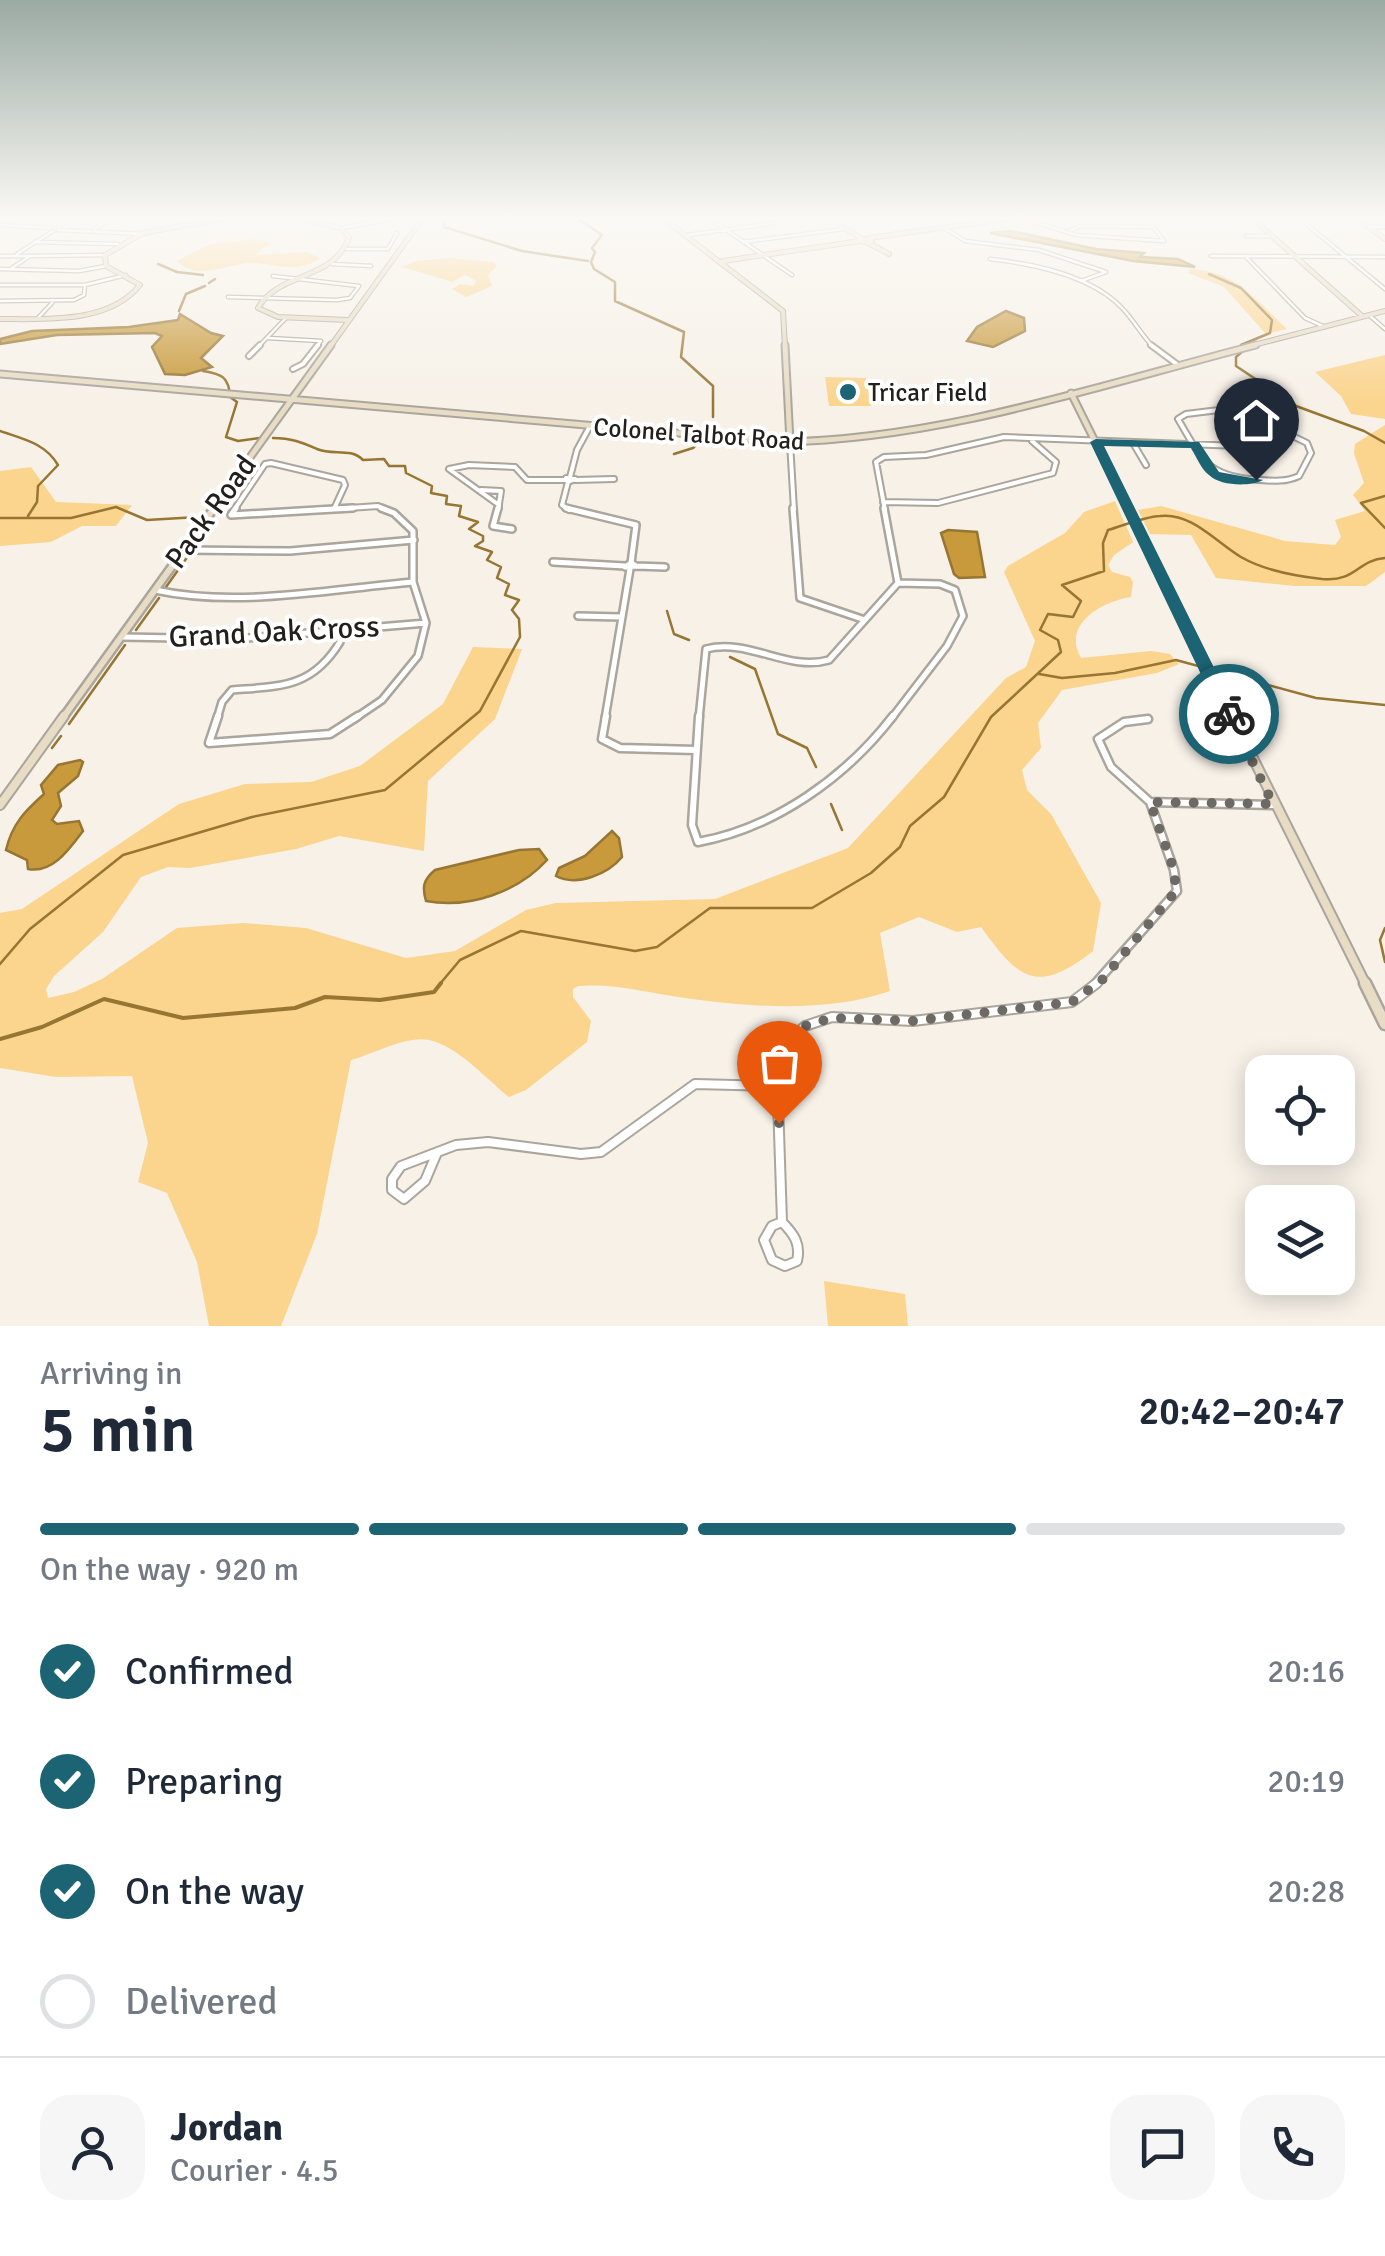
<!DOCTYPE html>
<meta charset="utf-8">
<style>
:root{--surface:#fff;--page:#f6f6f7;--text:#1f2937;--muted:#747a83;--line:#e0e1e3;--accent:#1c6373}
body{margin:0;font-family:Signika,sans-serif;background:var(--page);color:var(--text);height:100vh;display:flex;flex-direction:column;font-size:38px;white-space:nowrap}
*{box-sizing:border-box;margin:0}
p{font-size:32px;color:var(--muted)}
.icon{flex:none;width:55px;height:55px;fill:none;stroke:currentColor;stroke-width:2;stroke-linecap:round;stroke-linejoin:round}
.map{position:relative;height:1326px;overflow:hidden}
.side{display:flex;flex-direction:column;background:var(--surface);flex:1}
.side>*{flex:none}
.controls{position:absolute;left:1245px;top:1055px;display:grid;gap:20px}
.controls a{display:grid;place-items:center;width:110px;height:110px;border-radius:20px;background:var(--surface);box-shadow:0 5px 25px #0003;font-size:50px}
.pin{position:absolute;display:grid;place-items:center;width:85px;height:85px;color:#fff;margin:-102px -42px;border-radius:50% 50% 50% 0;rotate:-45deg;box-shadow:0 0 10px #0007}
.pin .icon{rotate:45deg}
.courier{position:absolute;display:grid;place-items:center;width:100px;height:100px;margin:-50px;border:8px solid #1c6373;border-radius:50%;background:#fff;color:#222;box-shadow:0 2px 12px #0007}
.overview em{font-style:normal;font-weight:600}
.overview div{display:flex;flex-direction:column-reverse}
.overview{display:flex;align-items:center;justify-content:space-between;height:170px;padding:0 40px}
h1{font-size:65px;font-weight:600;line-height:75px}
.bar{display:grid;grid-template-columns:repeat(4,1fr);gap:15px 10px;align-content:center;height:120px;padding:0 40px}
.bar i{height:12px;border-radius:8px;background:var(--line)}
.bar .active{background:var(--accent)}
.bar p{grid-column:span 4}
.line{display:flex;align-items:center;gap:25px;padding:0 40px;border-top:2px solid var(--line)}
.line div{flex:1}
.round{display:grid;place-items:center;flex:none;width:105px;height:105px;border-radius:30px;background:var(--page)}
ol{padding:0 40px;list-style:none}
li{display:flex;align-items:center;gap:30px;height:110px}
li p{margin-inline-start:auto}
li .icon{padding:10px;border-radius:50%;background:var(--accent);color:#fff;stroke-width:4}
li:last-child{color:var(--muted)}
li i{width:55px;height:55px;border:5px solid var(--line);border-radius:50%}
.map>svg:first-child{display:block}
.green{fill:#fbd48e}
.water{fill:#c99a3b;stroke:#977532;stroke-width:2.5}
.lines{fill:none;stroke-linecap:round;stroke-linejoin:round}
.stream-far1{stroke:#977532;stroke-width:2.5}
.stream{stroke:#977532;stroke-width:4}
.street-far4-casing{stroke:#aaa59d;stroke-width:5}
.street-far3-casing{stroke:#aaa59d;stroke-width:8}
.street-far2-casing{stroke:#aaa59d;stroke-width:10}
.street-far1-casing{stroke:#aaa59d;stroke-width:11}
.street-casing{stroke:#aaa59d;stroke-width:12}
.secondary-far4-casing{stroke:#aaa59d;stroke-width:6}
.secondary-far3-casing{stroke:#aaa59d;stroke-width:9}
.secondary-far2-casing{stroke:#aaa59d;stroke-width:11}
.secondary-far1-casing{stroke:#aaa59d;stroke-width:12}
.secondary-casing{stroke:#aaa59d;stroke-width:15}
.street-far4{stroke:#fff;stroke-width:2.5}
.street-far3{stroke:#fff;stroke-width:4}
.street-far2{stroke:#fff;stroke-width:5}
.street-far1{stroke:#fff;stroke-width:6}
.street{stroke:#fff;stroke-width:8}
.secondary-far4{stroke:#e8dcc4;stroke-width:4}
.secondary-far3{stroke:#e8dcc4;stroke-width:5}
.secondary-far2{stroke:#e8dcc4;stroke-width:6}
.secondary-far1{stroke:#e8dcc4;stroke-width:8}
.secondary{stroke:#e8dcc4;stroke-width:10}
.route{fill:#1c6373}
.done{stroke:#6d6964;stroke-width:10;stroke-dasharray:0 18}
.poi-dot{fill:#1c6373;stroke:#fff;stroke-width:4}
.labels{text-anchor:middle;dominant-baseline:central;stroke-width:8;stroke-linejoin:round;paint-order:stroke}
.far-poi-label{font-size:25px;fill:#22201d;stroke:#fff;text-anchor:start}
.far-street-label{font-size:25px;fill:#22201d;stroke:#fff}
.street-label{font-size:30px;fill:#22201d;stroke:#fff}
</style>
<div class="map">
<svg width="1385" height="1326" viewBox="0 0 1385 1326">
<rect width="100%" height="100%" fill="#f7f1e8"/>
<!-- green -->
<path class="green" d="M253,239L270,243L255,255L307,252L320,258C299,274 276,264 252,263C226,263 198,282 177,261L210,244Z
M450,258L494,262L497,266L488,275L492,286L466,297L452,289L460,284L473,286L476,281L465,275L452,282L402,267L416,261Z
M1190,269C1237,271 1255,300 1287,329L1266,334L1224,287L1188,273Z
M1385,355V419L1351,414L1341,396L1315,372Z
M825,377L866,378L871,406H829Z
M1385,425V572L1366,586H1295L1216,578L1191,535L1150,534L1138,510L1161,506L1285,541L1335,545L1341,537L1335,520L1365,511L1353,495L1364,483L1354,453L1355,444Z
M31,467L56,502L132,505L116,526H82L51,542L0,546V471Z
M1115,501L1133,542L1114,555L1108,565L1112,572L1130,577L1133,582L1131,597C1103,601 1061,624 1081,658L1151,651L1170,654L1179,664L1157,673L1062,690L1038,723L1041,748L1022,770L1027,790L1051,814L1101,903L1093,951C1037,995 1019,980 981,927L957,932L919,917L880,933L890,991C828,1013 749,1007 685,998C650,993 613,983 578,986L573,989V997L591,1021L587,1042L526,1090L509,1097C486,1079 458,1046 429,1040C407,1035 373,1054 351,1060L317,1234L281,1326H209L197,1262L167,1193L138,1182L148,1143L132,1076L56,1077L0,1068V913L22,909L179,804L245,784L311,782L360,766L443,704L473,647L522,649L495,719L428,781L424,851L339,836L296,849L190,868L168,867L141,877L103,932L54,976L46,989L48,998L74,992L102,979L177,928L243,923L306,928L406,958L455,951L526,910L556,903L715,899L848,848L1006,678L1026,667L1035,641L1004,572L1008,566L1065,533L1084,512Z
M824,1281L905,1294L908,1326H828Z"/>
<!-- water -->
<path class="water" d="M1011,231L1096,249L1144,253L1140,257L1178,259L1195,267L1133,261L990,233Z
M1006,311L1024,318L1025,331L993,347L967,341L977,327Z
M180,314L211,333L223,336L201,358L212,367L185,375L165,374L152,347L162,336L155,333L57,335L0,344V339L32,331L129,327L178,320Z
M948,530L977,532L985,577L959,578L954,574L941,533Z
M80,760L83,762L78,776L58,793L61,806L52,820L57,824L79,821L83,831C70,848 53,874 28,869L27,860L6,850C12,824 25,811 44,794L41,785L58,765Z
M612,831L619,838L622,857C608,874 577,887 556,876L559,868L585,856Z
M539,849L547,860C518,892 469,909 426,901C422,887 423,880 435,870L519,850Z"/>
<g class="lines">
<!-- stream-far1 -->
<path class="stream-far1" d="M444,219V227L522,251L588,261
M578,219L602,235L592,248L595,252L591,262L594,269L615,282V301L684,332L681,357L713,386V417
M158,264L177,272L203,275
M1209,274L1241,288L1272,320L1270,333L1241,345
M209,283L215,279
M179,311L186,294L205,286
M1243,351L1236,357V366L1296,406L1364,431L1385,443
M203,371C222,374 229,377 230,397L237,402L226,437L238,441L260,438
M0,431C23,439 45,443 58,465L38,486L37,502L28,516
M674,454L693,448L704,437
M1385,496L1361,503L1385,528
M0,518H71L116,507L147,520L198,517
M196,546L214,520
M166,587L188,556
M667,611L674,634L689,640
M136,630L159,598
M730,657L755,669L778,734L807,748L816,767
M1039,674L1062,678L1115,673L1176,660L1316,698L1385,705
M69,724L125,645
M52,748L61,736
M831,804L842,830
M1385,928L1380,940L1385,962
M0,964L30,929L123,855L252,817L385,790L480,711L520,637L519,619L512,610L519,600L505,595L509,584L497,578L501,567L487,560L492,552L475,546L483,541V536L469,529L478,522L459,516L461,506L446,504L447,496L431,493L432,486L406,473L405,466H389L384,459L363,460C350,447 333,456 317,449C303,443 292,438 273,438
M439,985L460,960L521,931L635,951L657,947L710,908H812L871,873L900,847L910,826L944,797L991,717L1061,652L1058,640L1040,630L1048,614L1073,617L1081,601L1062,585L1104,571L1103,543L1108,530C1125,525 1143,517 1160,516C1191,512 1216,542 1241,557C1265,571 1295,576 1322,579C1357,582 1357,560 1385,558"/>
<!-- stream -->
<path class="stream" d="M0,1039L42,1027L104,999L183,1018L295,1008L325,997L380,1000L434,992L441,983"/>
<defs>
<path id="street-far4" d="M710,219L792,275
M1026,219L1076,235L1164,241L1147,219
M1300,219L1385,289
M0,225L50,228
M58,227L70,219
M1369,227H1385
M341,228L392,219
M95,229L109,219
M946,229L965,241L1039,250L1106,272
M58,230L144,234
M1071,230L1080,226L1154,227
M687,235L775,223L779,219
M1246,236H1272
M35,242L118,244
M743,242L844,229
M347,249H388L397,233
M17,254L53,231
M0,256H30L12,268
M30,256L105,255
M1211,256L1385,257
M1247,258L1305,318L1325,327
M990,259C1034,264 1092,275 1123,309C1134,321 1142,335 1153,347
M332,264L371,266
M0,269L79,271L106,266
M1081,281L1106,272
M0,285H85L126,275
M228,297L337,300L350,298L359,286L273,276
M0,301L74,300L84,295L85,285
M1369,315L1385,329
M37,319L52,303
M268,338L321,341L316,347
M258,347L286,318"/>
<path id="street-far3" d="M1151,345L1178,365
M249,356L260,345
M293,369L303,364L318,345
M1235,408L1307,443L1311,453L1299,476C1286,482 1274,481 1260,480C1207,477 1203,461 1178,419L1186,414Z
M790,442L794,510
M1133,443L1146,465
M570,477L577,450L590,426
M566,478L575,479L568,482Z
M575,480L614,479
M568,482L562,505L569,510
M481,490L501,491L499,504
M883,502L938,503L1053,473L1056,462L1032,441
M334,509L378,506L387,510
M234,510L265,464L271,463L343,480L345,485L334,509
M312,510L334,509
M498,510L499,505L449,469L469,465L515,467L527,480H565
M885,510L876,462L884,457L926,455L1004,437L1239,446"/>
<path id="street-far2" d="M236,508L231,515L334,509
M498,508L493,526L512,529
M566,508L636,525L631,563
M793,508L800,598L865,620
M884,508L898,583
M334,509L353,508
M184,550L290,551L414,540
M553,562L625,566
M631,563L636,566L625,567Z
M636,566L665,567
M155,590C238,608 330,589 413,582
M578,616L621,617
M122,637L236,639L426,623
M217,719L222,702L232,690C281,686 312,688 340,642L339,630
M354,719L382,700L418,656L426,623L413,582V531L394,513L381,508
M605,719L630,569
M699,719L706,649C749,638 788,672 829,660L898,583
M891,719L947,646L963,616L955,590L940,584L898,583"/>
<path id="street-far1" d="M218,716L209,743L330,734L358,716
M606,716L602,739L620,748L696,750
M699,716L692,825L698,842C775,828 846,777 893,716
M1148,719L1124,722L1098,739L1111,767L1150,802L1273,805
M1094,985L1177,891L1174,870L1150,802"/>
<path id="street" d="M436,1155L425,1181L404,1199L392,1190V1179L401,1166L456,1145L488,1142L581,1154L601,1152L695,1084L777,1086
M782,1222C794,1234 801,1244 797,1261L785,1266L772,1260L764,1240L772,1226Z
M782,1222L777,1071L787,1043L805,1026L832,1017L913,1021L1072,1002L1097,983"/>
<path id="secondary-far4" d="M304,219L340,228L349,237C333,282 279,271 258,308L278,317L348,320
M664,219L783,311L785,347
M1253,219L1362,316
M1358,219L1385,239
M841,226L861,238
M859,238L872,241L863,242Z
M869,238L1005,219
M868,243L889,254
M723,261L860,241
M0,319C45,319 109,324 140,285L106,266L105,255L143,233L220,219
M330,347L422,219
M1246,347L1385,311"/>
<path id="secondary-far3" d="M785,345L790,442
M0,374L782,442C944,439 1100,385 1256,345
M1071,393L1129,510
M212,510L331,345"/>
<path id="secondary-far2" d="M1128,508L1233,719
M62,719L214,508"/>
<path id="secondary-far1" d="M1232,716L1366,985
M0,805L64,716"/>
<path id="secondary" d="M1365,983L1385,1024"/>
</defs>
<!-- street-far4 casing -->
<use href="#street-far4" class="street-far4-casing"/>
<!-- street-far3 casing -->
<use href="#street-far3" class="street-far3-casing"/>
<!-- street-far2 casing -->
<use href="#street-far2" class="street-far2-casing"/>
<!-- street-far1 casing -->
<use href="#street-far1" class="street-far1-casing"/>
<!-- street casing -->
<use href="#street" class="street-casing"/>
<!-- secondary-far4 casing -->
<use href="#secondary-far4" class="secondary-far4-casing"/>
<!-- secondary-far3 casing -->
<use href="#secondary-far3" class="secondary-far3-casing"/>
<!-- secondary-far2 casing -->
<use href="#secondary-far2" class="secondary-far2-casing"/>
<!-- secondary-far1 casing -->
<use href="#secondary-far1" class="secondary-far1-casing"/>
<!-- secondary casing -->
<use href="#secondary" class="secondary-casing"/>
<!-- street-far4 -->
<use href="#street-far4" class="street-far4"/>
<!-- street-far3 -->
<use href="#street-far3" class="street-far3"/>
<!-- street-far2 -->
<use href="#street-far2" class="street-far2"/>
<!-- street-far1 -->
<use href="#street-far1" class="street-far1"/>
<!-- street -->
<use href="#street" class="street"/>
<!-- secondary-far4 -->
<use href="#secondary-far4" class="secondary-far4"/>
<!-- secondary-far3 -->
<use href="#secondary-far3" class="secondary-far3"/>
<!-- secondary-far2 -->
<use href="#secondary-far2" class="secondary-far2"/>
<!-- secondary-far1 -->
<use href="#secondary-far1" class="secondary-far1"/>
<!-- secondary -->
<use href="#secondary" class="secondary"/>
</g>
<!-- sky -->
<linearGradient id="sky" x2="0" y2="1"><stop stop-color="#9baaa3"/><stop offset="0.54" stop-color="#fbf9f5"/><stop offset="1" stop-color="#fbf9f5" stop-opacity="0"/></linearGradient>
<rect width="1385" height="404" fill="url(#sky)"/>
<!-- route -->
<path class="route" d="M1096,439L1199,442L1219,472L1263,480C1250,487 1220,486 1209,475C1201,469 1196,456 1191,448L1104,446L1237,714L1235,718H1223L1220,714L1090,442Z"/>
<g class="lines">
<!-- done -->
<path class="done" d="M779,1123L777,1071L787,1042L805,1026L832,1018L913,1021L1072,1002L1102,980L1176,891L1174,870L1150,802L1273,804L1229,714"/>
</g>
<!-- markers -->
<circle class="poi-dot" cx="848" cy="392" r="10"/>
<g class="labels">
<!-- far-poi labels -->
<g class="far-poi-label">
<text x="868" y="392">Tricar Field</text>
</g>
<!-- far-street labels -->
<g class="far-street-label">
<text transform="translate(699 434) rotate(4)">Colonel Talbot Road</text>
</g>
<!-- street labels -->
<g class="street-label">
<text transform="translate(211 512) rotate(-54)">Pack Road</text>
<text transform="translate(274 632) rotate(-3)">Grand Oak Cross</text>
</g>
</g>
</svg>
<div class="controls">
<a><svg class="icon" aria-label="locate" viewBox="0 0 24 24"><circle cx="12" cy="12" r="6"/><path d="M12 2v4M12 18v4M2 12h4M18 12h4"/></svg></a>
<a><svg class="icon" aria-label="layers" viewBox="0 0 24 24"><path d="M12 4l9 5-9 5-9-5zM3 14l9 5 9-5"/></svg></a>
</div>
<div class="pin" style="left:779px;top:1123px;background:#ea580c"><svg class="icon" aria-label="bag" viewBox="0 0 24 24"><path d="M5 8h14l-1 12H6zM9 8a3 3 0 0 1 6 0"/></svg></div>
<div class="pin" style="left:1256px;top:480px;background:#1f2937"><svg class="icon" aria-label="home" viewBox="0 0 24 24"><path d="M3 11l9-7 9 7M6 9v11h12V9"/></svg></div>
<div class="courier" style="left:1229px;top:714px"><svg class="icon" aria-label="bike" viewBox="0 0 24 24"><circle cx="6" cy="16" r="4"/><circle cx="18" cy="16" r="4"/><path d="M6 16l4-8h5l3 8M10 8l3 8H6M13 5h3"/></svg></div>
</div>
<section class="side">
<div class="overview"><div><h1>5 min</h1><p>Arriving in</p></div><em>20:42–20:47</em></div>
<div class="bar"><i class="active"></i><i class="active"></i><i class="active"></i><i></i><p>On the way · 920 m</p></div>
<ol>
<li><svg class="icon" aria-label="check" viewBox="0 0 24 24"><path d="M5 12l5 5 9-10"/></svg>Confirmed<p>20:16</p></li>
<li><svg class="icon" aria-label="check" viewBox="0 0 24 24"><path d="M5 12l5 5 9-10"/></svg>Preparing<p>20:19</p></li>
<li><svg class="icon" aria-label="check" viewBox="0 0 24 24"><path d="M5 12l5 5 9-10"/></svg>On the way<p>20:28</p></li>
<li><i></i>Delivered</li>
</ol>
<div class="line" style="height:180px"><a class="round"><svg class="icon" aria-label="person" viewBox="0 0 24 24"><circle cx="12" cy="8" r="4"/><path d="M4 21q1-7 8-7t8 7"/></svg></a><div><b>Jordan</b><p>Courier · 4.5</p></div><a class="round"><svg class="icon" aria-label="chat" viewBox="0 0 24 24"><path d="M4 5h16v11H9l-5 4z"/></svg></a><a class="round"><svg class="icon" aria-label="phone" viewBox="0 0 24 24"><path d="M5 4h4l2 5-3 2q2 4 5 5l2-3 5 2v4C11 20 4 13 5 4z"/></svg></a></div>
</section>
